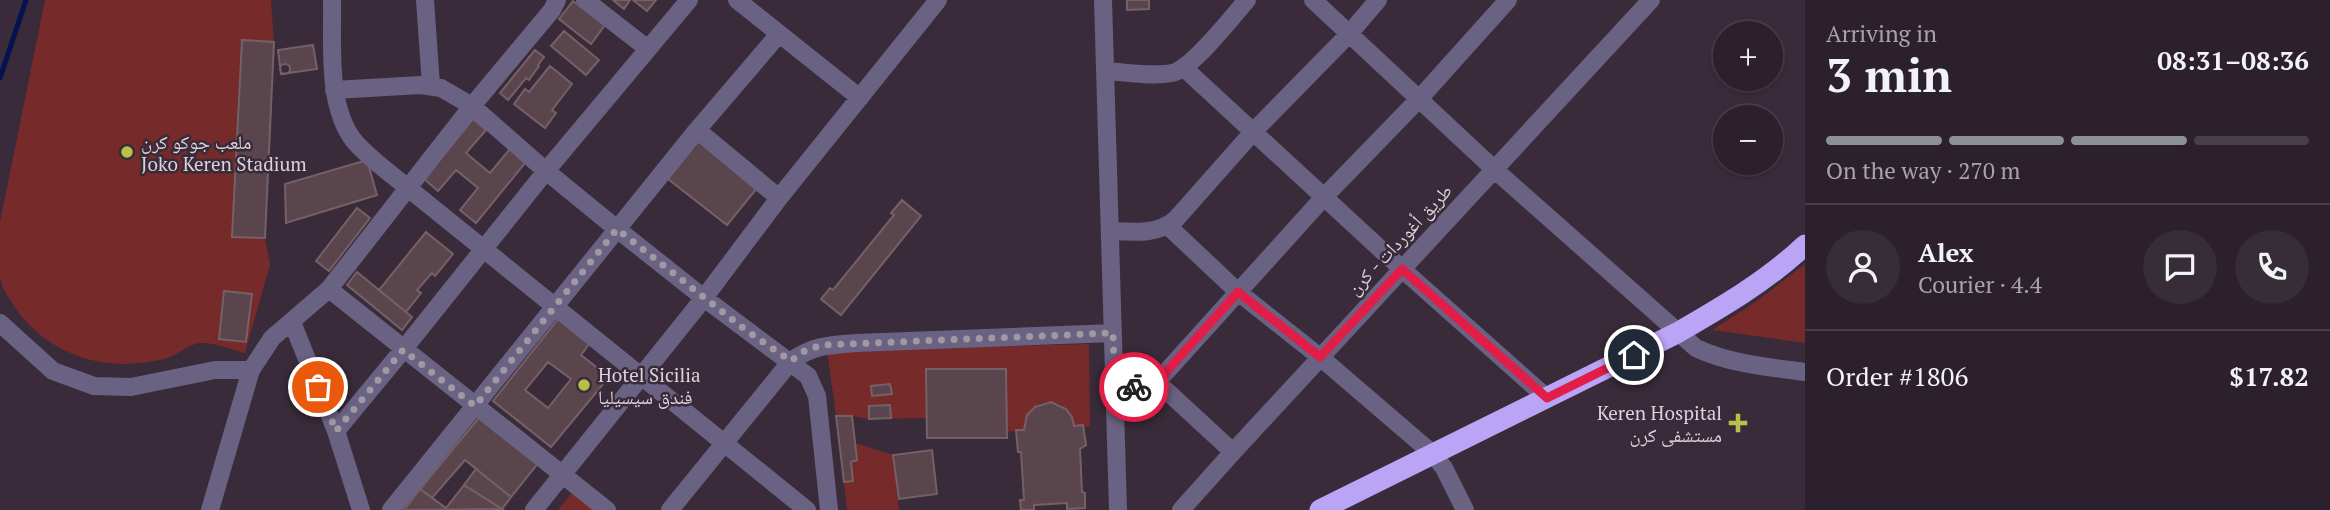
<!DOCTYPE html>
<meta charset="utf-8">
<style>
:root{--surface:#2b202b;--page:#372d37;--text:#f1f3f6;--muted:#a6a3a9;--line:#473e47;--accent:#8c9099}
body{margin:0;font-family:"PT Serif","Noto Naskh Arabic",serif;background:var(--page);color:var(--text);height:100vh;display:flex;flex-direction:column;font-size:26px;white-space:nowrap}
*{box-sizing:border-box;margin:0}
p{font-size:23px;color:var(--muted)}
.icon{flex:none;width:38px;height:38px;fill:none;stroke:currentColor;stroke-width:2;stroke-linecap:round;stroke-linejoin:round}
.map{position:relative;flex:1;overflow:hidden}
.drawer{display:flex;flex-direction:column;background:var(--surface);width:525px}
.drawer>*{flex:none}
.fabs{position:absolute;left:1713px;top:21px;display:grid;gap:14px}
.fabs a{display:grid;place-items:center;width:70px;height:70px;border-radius:50%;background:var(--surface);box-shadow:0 2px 5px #0004,0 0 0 2px var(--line);font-size:35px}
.pin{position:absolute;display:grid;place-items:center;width:60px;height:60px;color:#fff;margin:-30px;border:4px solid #fff;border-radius:50%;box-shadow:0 2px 7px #0007}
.courier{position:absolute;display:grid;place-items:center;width:70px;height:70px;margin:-35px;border:5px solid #e11d48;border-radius:50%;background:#fff;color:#222;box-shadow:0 2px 9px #0007}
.headline em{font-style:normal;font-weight:800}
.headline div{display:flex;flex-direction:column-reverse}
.headline{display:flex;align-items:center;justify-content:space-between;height:119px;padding:0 21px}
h1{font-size:46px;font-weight:800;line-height:52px}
.bar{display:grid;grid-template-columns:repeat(4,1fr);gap:10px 7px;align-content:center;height:84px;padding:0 21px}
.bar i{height:9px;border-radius:5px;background:var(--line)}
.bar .current{background:var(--accent)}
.bar p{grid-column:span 4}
.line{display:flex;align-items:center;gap:18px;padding:0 21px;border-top:2px solid var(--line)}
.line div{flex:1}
.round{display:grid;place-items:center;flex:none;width:74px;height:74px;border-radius:37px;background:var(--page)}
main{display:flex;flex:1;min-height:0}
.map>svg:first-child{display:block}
.green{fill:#762a29}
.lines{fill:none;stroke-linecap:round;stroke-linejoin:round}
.stream{stroke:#051251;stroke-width:5}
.building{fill:#5a454d;stroke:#766067;stroke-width:2;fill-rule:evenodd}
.minor{stroke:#6a6283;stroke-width:18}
.highway{stroke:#baa4f5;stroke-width:21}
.done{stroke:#a298a2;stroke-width:7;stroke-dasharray:0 12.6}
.route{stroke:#e11d48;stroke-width:9}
.poi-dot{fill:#b8c147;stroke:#392b39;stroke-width:2.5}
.labels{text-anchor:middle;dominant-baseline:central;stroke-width:5;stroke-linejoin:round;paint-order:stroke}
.poi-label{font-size:19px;fill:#dbd2db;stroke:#392b39;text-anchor:start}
.street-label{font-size:19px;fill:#dbd2db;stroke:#392b39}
</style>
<main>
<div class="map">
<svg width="1805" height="510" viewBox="0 0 1805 510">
<rect width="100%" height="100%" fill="#392b39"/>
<!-- green -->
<path class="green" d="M45,0H271L274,42L265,238L270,265L245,353C232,350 217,343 203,343C194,342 182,351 174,355C166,359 156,361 148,362C94,371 41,349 12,303C7,295 2,288 0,278V222Z
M1805,264V343L1712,330L1757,301Z
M1089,344L1090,427L1074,426C1069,392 1026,395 1024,430L1007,432L1006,369H927V418L869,419L852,416H836L827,350Z
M855,443L893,455L899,510H847L844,482L853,481L851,462L857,460Z
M573,491L598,510H558Z"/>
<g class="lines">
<!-- stream -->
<path class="stream" d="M0,78L26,0"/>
</g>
<!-- building -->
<path class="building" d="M613,0H630L624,9Z
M633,0H656L647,11Z
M1127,0H1149V9L1127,10Z
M573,1L605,25L591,44L559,19Z
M564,31L599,60L586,75L551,46Z
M242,40L274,42L265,238L232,237Z
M313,45L317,69L281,74L278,50Z
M535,50L544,57L538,65L539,66L529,80L526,78L508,100L500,93Z
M280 69a5 5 0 1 1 10 0a5 5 0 1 1-10 0Z
M550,66L572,84L552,110L556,113L545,128L514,104L525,89L529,92Z
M473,119L486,130L466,153L490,173L510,149L526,162L476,223L460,210L478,188L456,170L438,191L424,179Z
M699,140L758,187L727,225L668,179Z
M367,160L377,195L286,223L285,184Z
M902,200L921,216L841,315L821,299L830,288L833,290L894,215L891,213Z
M357,208L370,218L329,271L316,261Z
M426,232L453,254L435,276L432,273L417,290L421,293L406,312L379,290Z
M357,272L412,317L402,330L347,285Z
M224,291L252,294L246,342L219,339Z
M559,318L590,343L581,355L609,377L551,447L493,401ZM548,362L571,379L548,408L525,390Z
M926,369H1006L1007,438H927Z
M890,384L892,394L872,396L871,386Z
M1051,402L1066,409L1072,417L1074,426L1083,425L1086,445L1080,449L1082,492L1085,493V508L1067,509V503L1034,505V510H1021L1020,500H1024L1021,452H1018L1016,430H1024L1027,415L1035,407Z
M890,405L891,418L869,419V406Z
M482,414L540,461L511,497L465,460L432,498L420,489Z
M836,416H852L857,460L851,462L853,481L844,482Z
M932,450L937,494L899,499L893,455Z
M476,469L511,497L502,509L464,485Z
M464,485L502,509L404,510L420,489L446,508Z"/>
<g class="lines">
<!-- minor -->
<path class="minor" d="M332,0C333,43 326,107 355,142C370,159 390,173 408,188L807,510
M425,0L431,85
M585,0L648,49
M737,0L860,98
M1103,0L1118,510
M1313,0L1495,170L1696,348C1730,364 1768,367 1805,372
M1184,68L1402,269L1547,398
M1105,71C1126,72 1152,77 1172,73C1192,69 1232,17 1247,0
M334,90L421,85L441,88L472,106L546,171L617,229L704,298L808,376L817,396L829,510
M697,130L779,198
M1168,226L1238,292L1320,357L1433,454L1444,468L1465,510
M1110,231C1134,232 1158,235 1176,219L1253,132L1349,34L1378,0
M329,289L607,510
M292,322L336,431L361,510
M0,323L53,371L94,386L131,387L215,370H251
M1157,382L1233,452
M1115,389L1147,386L1157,382L1324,197L1419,99L1508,0
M336,431L403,350L546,171L689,0
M210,510L251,370L272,338L329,289L472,106L552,10L557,0
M391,510L697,130L779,34
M534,510L704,298L779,198L938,0
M670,510L791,361C814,345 830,345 856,343L1113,333
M1181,510L1233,452L1651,0"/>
<!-- highway -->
<path class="highway" d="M1320,510L1677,333C1722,307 1767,281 1805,245"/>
</g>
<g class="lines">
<!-- done -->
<path class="done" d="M318,387L336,431L403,350L475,406L617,229L747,331L791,361L806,350L822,345L1113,333L1115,389L1134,387"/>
<!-- route -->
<path class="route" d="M1134,387L1152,385L1157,382L1238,292L1320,357L1402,269L1547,398L1634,355"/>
</g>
<!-- markers -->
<g class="poi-dot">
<circle cx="127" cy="152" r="7"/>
<circle cx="584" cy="385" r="7"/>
<path d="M1734.5 412.5h7v7h7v7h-7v7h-7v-7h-7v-7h7z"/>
</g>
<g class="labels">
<!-- poi labels -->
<g class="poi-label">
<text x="141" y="141">ملعب جوكو كرن<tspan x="141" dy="22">Joko Keren Stadium</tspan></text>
<text x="598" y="374">Hotel Sicilia<tspan x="598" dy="22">فندق سيسيليا</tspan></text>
<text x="1722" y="412" text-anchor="end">Keren Hospital<tspan x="1722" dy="22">مستشفى كرن</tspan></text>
</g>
<!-- street labels -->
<g class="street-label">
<text transform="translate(1399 239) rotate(-47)">طريق أغوردات - كرن</text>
</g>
</g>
</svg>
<div class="fabs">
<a>+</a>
<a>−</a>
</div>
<div class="pin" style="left:318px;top:387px;background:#ea580c"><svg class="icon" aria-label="bag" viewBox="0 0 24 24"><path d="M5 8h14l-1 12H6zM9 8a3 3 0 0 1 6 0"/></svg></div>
<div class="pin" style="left:1634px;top:355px;background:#1f2937"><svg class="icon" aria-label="home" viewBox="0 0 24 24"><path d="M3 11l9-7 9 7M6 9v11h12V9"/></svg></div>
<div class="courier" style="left:1134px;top:387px"><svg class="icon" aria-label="bike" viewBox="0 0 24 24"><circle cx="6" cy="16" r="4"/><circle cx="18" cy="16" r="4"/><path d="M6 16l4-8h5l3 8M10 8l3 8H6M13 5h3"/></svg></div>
</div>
<section class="drawer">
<div class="headline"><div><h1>3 min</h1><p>Arriving in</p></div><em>08:31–08:36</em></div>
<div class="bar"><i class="current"></i><i class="current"></i><i class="current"></i><i></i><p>On the way · 270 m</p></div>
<div class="line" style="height:126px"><a class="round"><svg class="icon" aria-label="person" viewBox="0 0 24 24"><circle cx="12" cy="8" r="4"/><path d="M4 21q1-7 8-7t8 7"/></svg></a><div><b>Alex</b><p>Courier · 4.4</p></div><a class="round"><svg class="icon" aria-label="chat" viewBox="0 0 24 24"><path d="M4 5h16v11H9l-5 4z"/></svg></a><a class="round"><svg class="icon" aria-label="phone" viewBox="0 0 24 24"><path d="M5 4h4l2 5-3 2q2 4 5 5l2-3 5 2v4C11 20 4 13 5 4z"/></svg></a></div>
<div class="line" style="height:91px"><div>Order #1806</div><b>$17.82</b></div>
</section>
</main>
